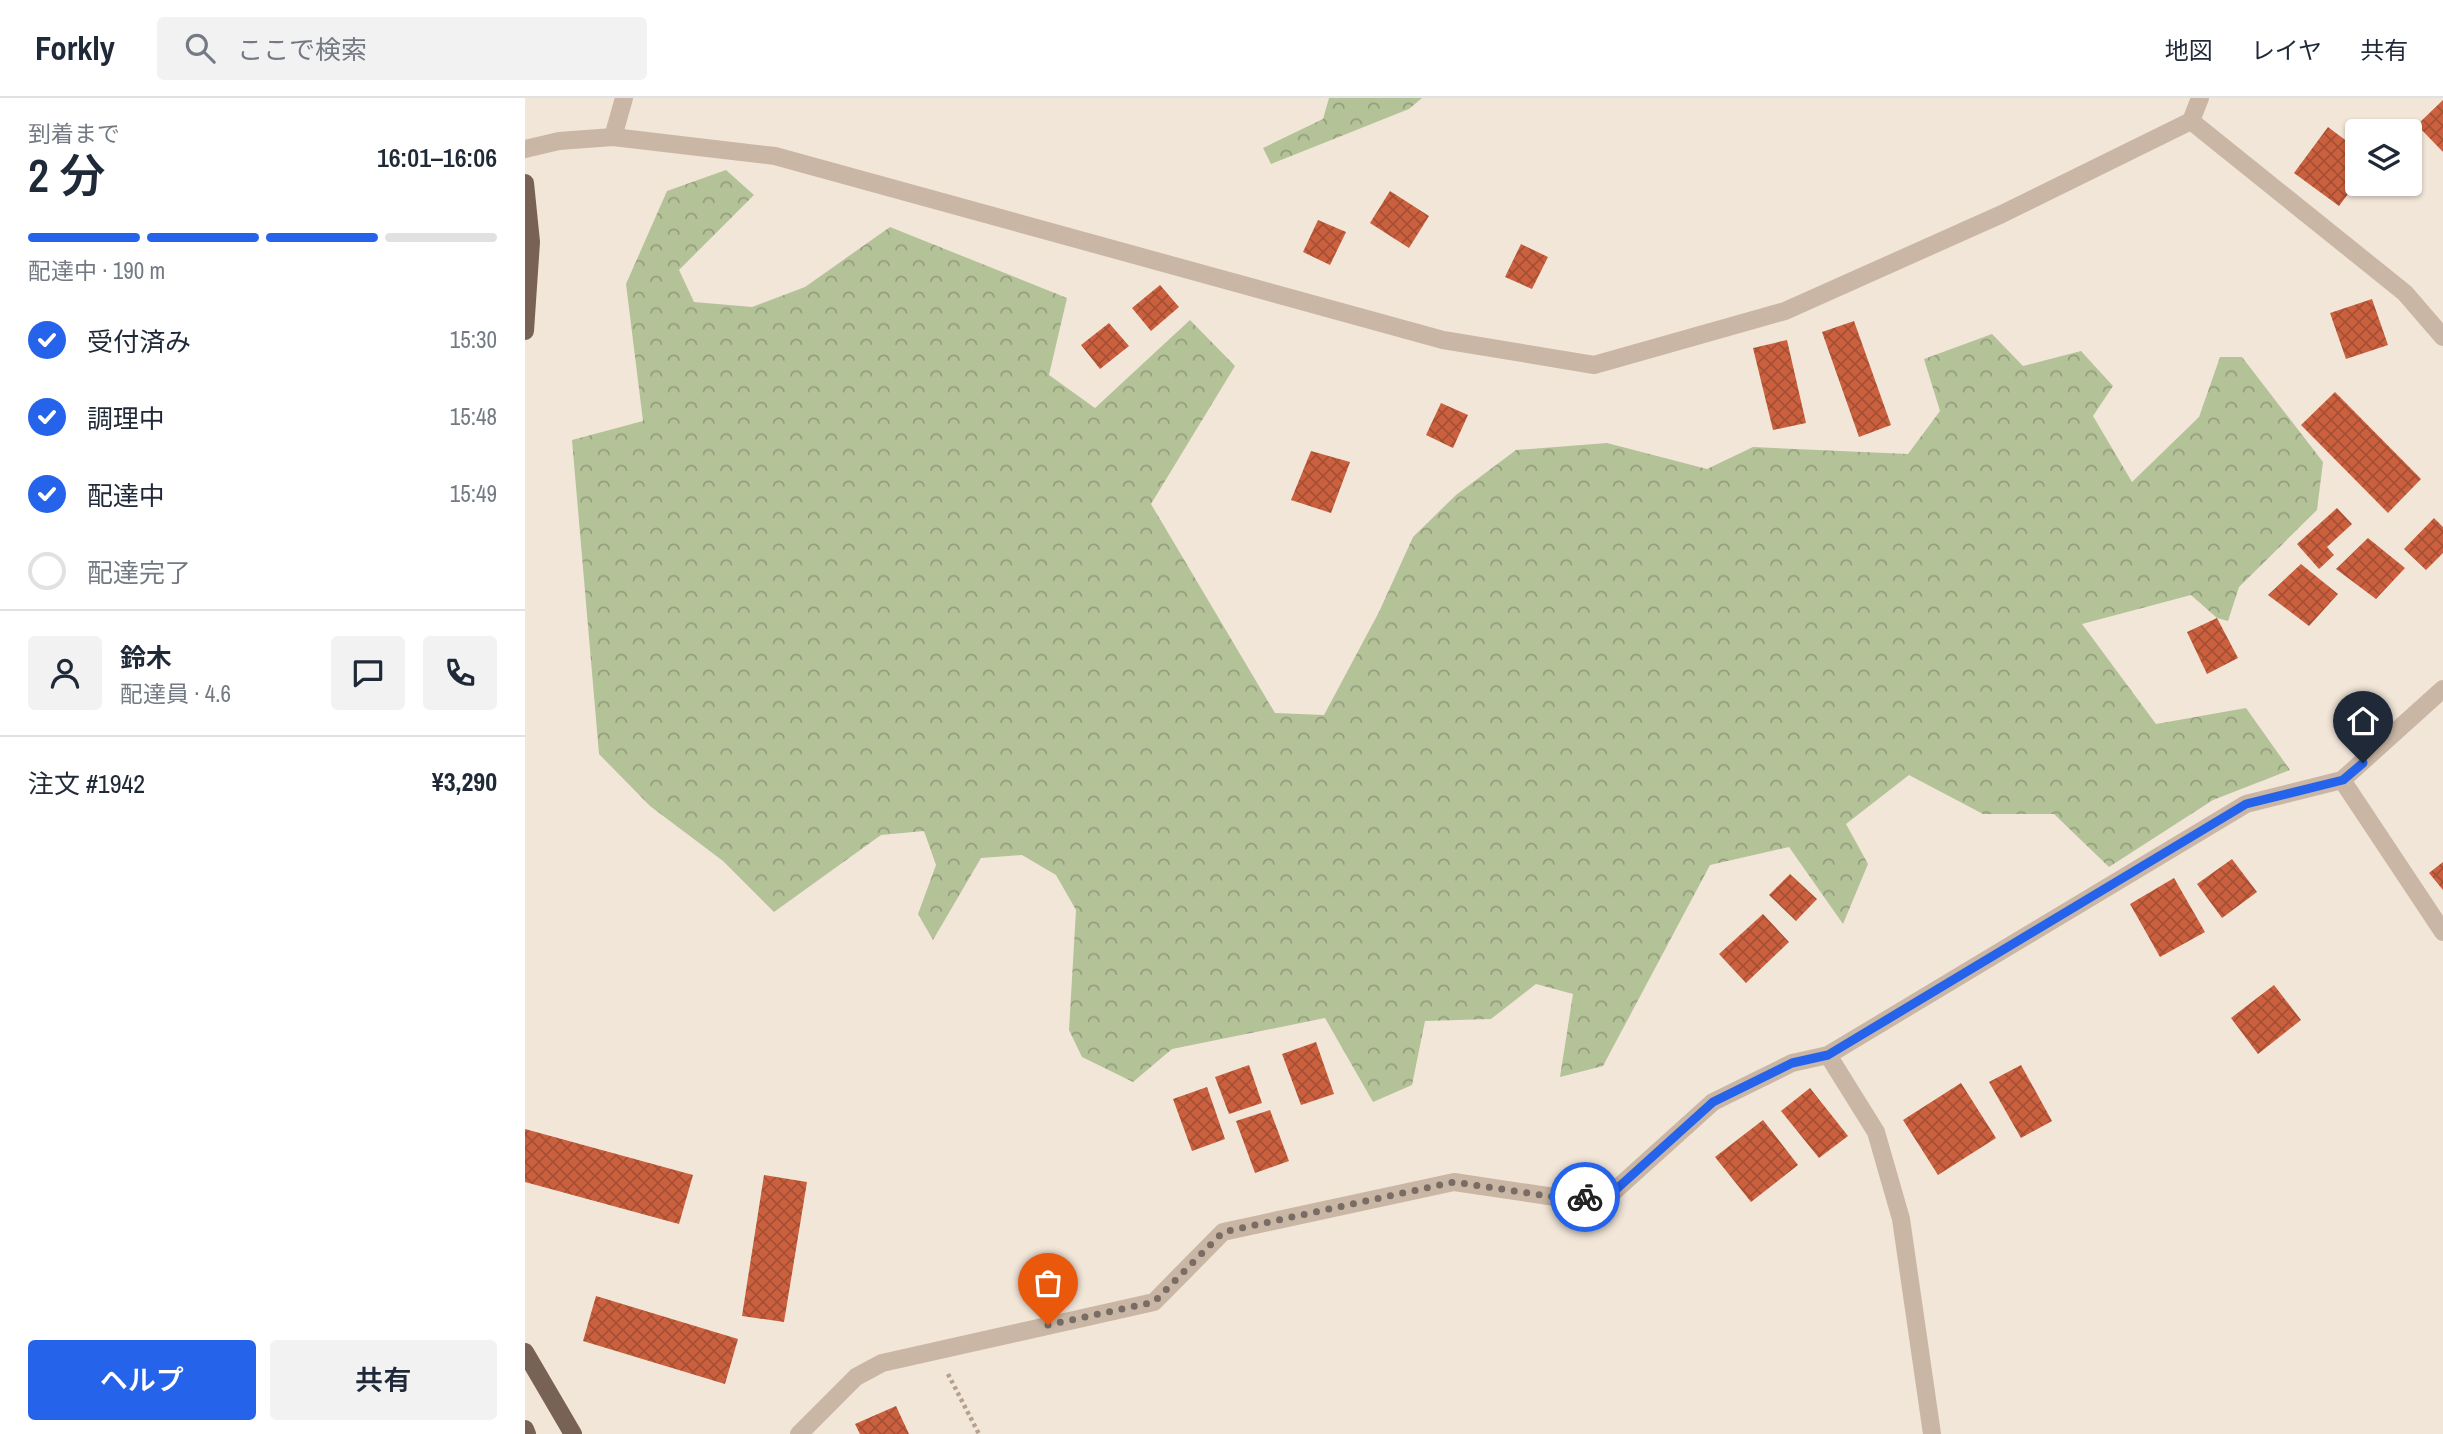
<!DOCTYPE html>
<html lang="ja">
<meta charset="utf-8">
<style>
:root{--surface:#fff;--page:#f2f2f3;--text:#1f2937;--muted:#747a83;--line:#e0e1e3;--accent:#2563eb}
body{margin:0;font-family:"Archivo Narrow","Noto Sans JP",sans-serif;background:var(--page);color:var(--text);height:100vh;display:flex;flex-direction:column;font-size:26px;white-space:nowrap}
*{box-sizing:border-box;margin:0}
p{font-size:23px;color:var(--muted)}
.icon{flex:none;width:38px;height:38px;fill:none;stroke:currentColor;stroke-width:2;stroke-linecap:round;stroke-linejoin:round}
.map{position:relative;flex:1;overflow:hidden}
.drawer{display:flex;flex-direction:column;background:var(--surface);width:525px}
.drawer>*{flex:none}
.tools{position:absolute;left:1820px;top:21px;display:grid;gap:14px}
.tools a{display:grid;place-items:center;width:77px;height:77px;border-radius:7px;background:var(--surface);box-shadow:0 2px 5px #0004;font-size:35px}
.pin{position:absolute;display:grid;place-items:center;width:60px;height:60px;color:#fff;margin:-72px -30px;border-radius:50% 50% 50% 0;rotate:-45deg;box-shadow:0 0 7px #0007}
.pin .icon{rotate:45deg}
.courier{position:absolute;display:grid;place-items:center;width:70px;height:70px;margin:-35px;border:5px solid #2563eb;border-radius:50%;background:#fff;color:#222;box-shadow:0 2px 9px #0007}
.summary em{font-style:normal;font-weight:600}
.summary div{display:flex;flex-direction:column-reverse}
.summary{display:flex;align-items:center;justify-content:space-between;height:119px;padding:0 28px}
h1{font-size:46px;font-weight:600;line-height:52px}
.bar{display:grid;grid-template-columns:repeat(4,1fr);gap:10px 7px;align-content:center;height:84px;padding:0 28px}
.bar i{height:9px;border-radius:5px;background:var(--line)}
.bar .current{background:var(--accent)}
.bar p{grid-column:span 4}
.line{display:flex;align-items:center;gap:18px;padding:0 28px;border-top:2px solid var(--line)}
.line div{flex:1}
.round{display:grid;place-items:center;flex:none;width:74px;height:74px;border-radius:7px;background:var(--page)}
ol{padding:0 28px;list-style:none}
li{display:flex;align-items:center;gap:21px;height:77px}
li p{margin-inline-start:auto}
li .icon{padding:7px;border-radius:50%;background:var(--accent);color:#fff;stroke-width:4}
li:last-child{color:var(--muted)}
li i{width:38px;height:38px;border:4px solid var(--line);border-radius:50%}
.action{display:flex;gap:14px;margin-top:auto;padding:14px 28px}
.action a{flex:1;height:80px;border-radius:7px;background:var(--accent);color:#fff;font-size:28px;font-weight:600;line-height:80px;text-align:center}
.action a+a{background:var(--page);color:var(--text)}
header{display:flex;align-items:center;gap:42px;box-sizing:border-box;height:98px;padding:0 35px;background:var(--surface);border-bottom:2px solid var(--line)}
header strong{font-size:33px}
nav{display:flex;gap:38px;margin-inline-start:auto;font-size:24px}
.search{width:490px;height:63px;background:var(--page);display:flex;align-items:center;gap:18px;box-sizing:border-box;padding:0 24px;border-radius:7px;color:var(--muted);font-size:26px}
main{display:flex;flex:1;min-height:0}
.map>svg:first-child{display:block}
.forest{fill:url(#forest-crowns)}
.building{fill:url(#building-cross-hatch)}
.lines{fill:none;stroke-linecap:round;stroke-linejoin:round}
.path{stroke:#b69f8e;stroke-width:4.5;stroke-dasharray:3.5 3.5;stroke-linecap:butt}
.minor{stroke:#cab6a4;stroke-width:18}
.primary{stroke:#786256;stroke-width:18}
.done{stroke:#786c64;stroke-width:7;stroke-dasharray:0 12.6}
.route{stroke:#2563eb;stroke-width:9}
</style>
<header>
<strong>Forkly</strong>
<div class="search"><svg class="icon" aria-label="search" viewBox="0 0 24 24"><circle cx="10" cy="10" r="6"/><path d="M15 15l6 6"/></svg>ここで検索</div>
<nav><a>地図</a><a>レイヤ</a><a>共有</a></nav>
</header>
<main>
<section class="drawer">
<div class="summary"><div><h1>2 分</h1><p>到着まで</p></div><em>16:01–16:06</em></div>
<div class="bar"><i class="current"></i><i class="current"></i><i class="current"></i><i></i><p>配達中 · 190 m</p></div>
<ol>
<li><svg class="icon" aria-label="check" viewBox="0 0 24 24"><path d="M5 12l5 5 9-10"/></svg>受付済み<p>15:30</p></li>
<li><svg class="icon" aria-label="check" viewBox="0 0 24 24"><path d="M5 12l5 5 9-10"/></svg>調理中<p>15:48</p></li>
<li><svg class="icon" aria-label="check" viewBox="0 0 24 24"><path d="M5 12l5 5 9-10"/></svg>配達中<p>15:49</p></li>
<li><i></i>配達完了</li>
</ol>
<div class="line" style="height:126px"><a class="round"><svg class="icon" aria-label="person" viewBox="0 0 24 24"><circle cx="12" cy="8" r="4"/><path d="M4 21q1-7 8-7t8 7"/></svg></a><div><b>鈴木</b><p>配達員 · 4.6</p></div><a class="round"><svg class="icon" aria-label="chat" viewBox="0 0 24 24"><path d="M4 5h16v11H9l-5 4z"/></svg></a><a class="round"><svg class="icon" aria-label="phone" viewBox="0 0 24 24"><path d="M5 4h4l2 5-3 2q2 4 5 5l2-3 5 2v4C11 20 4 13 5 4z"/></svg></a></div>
<div class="line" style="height:91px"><div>注文 #1942</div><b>¥3,290</b></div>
<div class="action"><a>ヘルプ</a><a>共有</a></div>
</section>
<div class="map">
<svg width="1918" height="1336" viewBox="0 0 1918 1336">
<defs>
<pattern id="forest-crowns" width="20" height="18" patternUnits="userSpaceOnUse" patternTransform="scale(1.75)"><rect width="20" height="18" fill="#b4c298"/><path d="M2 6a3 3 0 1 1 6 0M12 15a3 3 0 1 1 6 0" fill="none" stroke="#939e7c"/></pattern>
<pattern id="building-cross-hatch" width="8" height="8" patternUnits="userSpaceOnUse" patternTransform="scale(1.75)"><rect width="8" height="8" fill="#cb603e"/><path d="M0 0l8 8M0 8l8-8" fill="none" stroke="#a64f34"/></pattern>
</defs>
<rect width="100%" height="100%" fill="#f2e6d8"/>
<!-- forest -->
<path class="forest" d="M804,0H897L884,11L746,66L738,50L798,21Z
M201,72L229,97L154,172L169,204L227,209L280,189L365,129L542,200L524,277L570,310L665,222L710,268L626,406L750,615L799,617L854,514L888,439L931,397L991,352L1082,345L1182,371L1228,349L1383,356L1415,313L1399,261L1467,236L1498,268L1556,253L1588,288L1568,318L1607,384L1674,319L1695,259H1717L1798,364L1792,412L1714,489L1703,523L1692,520L1666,497L1557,526L1631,626L1721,610L1765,672L1688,702L1584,769L1529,716H1458L1384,677L1321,726L1343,766L1318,826L1264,749L1185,767L1078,968L1035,979L1048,896L1011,886L966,921L900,923L887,987L848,1004L800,920L647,951L608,984L557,959L544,932L551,812L531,777L497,757L456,760L408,842L393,816L411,767L399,733L356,737L249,814L198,763L125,708L74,656L47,342L118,323L101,186L142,93Z"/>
<!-- building -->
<path class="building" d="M1918,2V54L1892,27Z
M1803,29L1832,51V84L1814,108L1769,75Z
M865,93L904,118L884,150L845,125Z
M793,122L821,134L805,167L778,154Z
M996,146L1023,159L1007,191L980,179Z
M635,187L654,209L626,233L607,210Z
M1847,201L1863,247L1821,261L1805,215Z
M1329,223L1366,327L1334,339L1297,234Z
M584,225L604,248L575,271L556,247Z
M1262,242L1281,325L1248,332L1228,250Z
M1810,294L1896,381L1863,415L1776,327Z
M916,305L943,317L928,350L901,337Z
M786,353L825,364L806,415L766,402Z
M1812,410L1827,426L1802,449L1809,457L1794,471L1772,446Z
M1909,420L1918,429V455L1901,472L1879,451Z
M1843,440L1880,470L1851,501L1811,471Z
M1776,466L1813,496L1784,528L1743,497Z
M1692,520L1713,560L1682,576L1662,534Z
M1707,761L1732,794L1697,820L1672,786Z
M1918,764V792L1904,775Z
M1265,776L1292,801L1271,823L1244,797Z
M1649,780L1680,834L1635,859L1605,806Z
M1238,816L1264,844L1221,885L1194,856Z
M1749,887L1776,922L1733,956L1706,920Z
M791,944L809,996L776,1007L757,956Z
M724,967L737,1005L704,1016L690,979Z
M1496,967L1527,1023L1496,1040L1464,984Z
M1436,985L1471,1040L1413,1077L1378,1022Z
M682,989L700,1041L667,1053L648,1001Z
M1285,990L1323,1038L1294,1060L1256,1013Z
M745,1012L764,1063L730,1075L711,1023Z
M1238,1022L1273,1067L1226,1104L1190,1059Z
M0,1031L168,1077L154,1126L0,1084Z
M239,1077L282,1084L259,1224L217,1218Z
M71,1198L213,1241L200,1286L58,1243Z
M371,1308L384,1336H335L330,1326Z"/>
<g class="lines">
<!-- path -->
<path class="path" d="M423,1276L454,1336"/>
<!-- minor -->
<path class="minor" d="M1675,0L1666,23L1880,195L1918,239
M88,39L99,0
M0,51L34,43L88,39L250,58L918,242L1069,267L1260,213L1477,116L1666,23
M1817,682L1918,834
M1303,957L1351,1034L1376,1121L1407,1336
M274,1336L331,1279L357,1265L629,1204L698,1134L929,1084L1043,1101L1086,1096L1188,1004L1267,965L1303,957L1721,706L1817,682L1918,591"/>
<!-- primary -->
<path class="primary" d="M0,85L6,144L0,233
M0,1254L48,1336
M0,1331L2,1336"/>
</g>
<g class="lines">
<!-- done -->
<path class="done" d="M523,1227L629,1204L698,1134L929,1084L1043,1101L1060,1099"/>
<!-- route -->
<path class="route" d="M1060,1099L1086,1096L1188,1004L1267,965L1303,957L1721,706L1818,682L1838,665"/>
</g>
</svg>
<div class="tools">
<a><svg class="icon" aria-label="layers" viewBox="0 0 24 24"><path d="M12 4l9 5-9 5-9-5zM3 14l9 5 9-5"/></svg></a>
</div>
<div class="pin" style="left:523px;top:1227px;background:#ea580c"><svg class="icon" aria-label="bag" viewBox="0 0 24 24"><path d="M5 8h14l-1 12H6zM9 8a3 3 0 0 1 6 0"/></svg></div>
<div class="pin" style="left:1838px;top:665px;background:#1f2937"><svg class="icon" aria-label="home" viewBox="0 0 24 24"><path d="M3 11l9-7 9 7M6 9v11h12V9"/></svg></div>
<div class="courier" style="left:1060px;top:1099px"><svg class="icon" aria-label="bike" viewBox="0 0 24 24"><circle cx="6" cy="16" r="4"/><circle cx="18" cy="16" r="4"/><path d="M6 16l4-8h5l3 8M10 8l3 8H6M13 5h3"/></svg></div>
</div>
</main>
